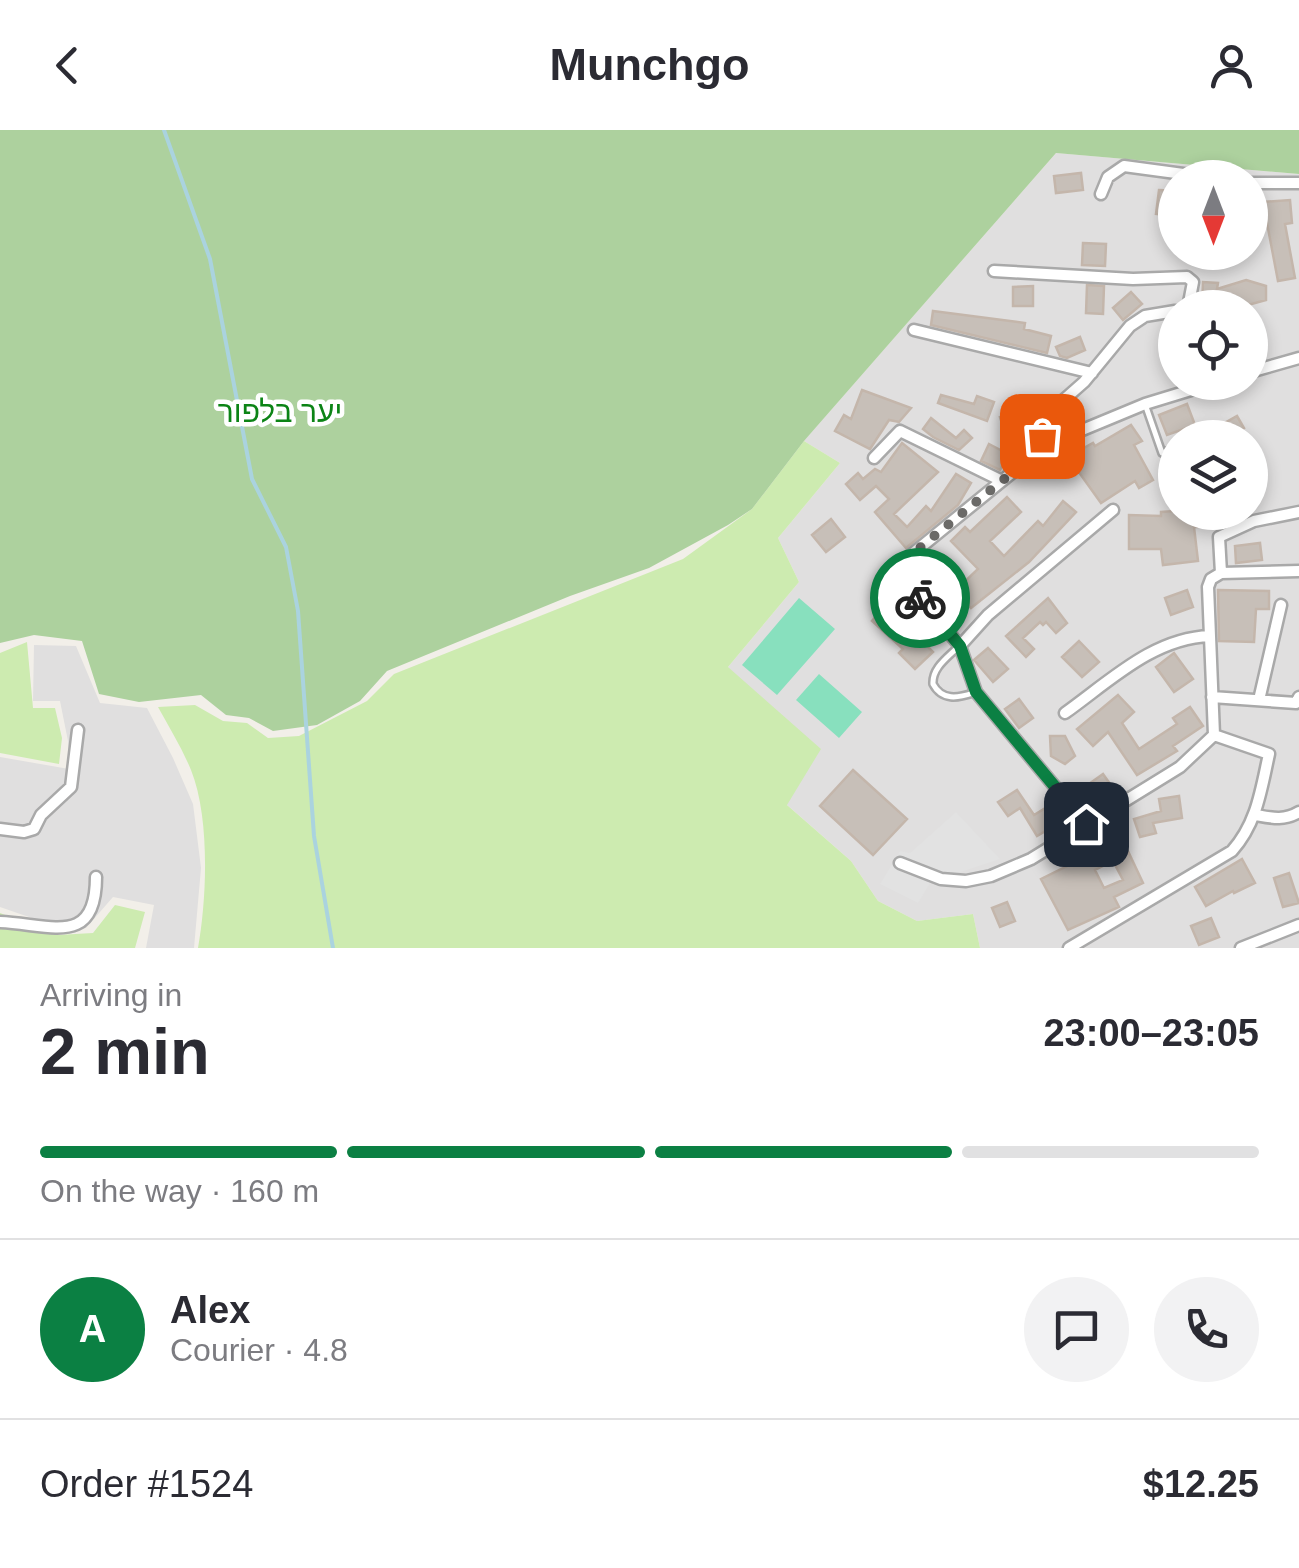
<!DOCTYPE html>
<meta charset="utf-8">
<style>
:root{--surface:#fff;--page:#f2f2f3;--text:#2b2b33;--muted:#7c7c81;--line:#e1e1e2;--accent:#0b8043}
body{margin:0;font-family:Arial,"Noto Sans Hebrew",sans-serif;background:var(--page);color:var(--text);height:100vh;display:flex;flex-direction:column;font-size:38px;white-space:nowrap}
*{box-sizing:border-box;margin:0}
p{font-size:32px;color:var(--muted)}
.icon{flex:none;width:55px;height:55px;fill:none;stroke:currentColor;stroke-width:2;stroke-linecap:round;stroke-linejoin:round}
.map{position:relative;height:818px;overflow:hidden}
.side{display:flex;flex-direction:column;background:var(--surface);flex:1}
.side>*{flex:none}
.needle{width:65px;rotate:180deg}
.buttons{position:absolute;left:1158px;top:30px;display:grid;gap:20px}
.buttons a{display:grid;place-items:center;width:110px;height:110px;border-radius:50%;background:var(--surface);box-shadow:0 5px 15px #0003;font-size:50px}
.pin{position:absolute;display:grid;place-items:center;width:85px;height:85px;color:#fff;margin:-42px;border-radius:20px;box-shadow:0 5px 15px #0006}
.courier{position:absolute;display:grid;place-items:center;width:100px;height:100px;margin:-50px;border:8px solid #0b8043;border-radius:50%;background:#fff;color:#222;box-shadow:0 2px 12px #0007}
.headline em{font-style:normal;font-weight:600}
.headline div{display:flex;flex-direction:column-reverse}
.headline{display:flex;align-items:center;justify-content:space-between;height:170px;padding:0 40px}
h1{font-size:65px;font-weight:600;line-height:75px}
.bar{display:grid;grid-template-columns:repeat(4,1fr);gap:15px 10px;align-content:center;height:120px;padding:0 40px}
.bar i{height:12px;border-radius:8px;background:var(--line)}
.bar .selected{background:var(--accent)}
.bar p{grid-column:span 4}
.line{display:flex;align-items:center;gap:25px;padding:0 40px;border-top:2px solid var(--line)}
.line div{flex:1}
.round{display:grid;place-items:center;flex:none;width:105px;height:105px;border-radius:52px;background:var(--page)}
header{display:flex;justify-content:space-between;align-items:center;height:130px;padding:0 40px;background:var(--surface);font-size:45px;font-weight:600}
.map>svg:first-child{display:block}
.residential{fill:#e0dfdf;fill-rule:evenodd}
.grass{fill:#cdebb0}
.forest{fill:#add19e}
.pitch{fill:#88e0be}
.parking{fill:#e2e2e2}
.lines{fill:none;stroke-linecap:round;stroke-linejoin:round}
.stream{stroke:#aad3df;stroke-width:4}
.building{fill:#c7bfb8;stroke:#c4b6ab;stroke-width:2.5;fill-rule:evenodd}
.service-casing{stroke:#a9a9a9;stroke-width:10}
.minor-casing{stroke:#a9a9a9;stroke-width:15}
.service{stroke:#fff;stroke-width:5}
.minor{stroke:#fff;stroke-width:10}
.done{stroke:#6b6a68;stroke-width:10;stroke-dasharray:0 18}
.route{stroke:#0b8043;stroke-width:12}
.labels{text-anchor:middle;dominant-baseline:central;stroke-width:9;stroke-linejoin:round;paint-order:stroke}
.park-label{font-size:30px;fill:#0c8416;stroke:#fff}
</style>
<header><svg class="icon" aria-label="back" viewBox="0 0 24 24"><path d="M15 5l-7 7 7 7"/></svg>Munchgo<svg class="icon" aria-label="person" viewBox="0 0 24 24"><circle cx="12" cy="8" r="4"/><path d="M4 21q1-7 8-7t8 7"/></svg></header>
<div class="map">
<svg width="1299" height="818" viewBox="0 0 1299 818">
<rect width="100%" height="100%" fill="#f2efe9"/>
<!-- residential -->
<path class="residential" d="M1056,23L1299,44V818H980L973,784L917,791L878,771L851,731L786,674L728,537L799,452L778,408L840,333L804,311ZM1175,48H1250V122H1175ZM1175,178H1250V252H1175ZM1175,308H1250V382H1175Z
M34,515L76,516L100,573L147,578L173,628L193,674L201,738L194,818H146L154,775L113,767L86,798L55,796L0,777V627L69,639L68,611L60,571H33Z"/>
<!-- grass -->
<path class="grass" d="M804,311L840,333L778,408L799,452L728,537L821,619L787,675L851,731L878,771L917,791L973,784L980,818H198C207,768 210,687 191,640C182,618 169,597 158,577L195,575L223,591L247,593L268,608L299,606L367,571L394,544L683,429L752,379Z
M27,512L33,578H55L62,608L59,634L0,623V523Z
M115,775L145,782L135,818H0V783L58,805L93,803Z"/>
<!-- forest -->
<path class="forest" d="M0,0H1299V44L1056,23L804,311L752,379L728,395L649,438L570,466L387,541L360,571L317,595L273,601L249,588L226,585L201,565L139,572L99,564L82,511L34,505L0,513Z"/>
<!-- pitch -->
<path class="pitch" d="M799,468L835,499L777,565L742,535Z
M819,544L862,582L839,608L796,570Z"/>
<!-- parking -->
<path class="parking" d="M956,682L1000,729L958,743L944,755L932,750L918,773L880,754L900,721L910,723Z"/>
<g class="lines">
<!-- stream -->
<path class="stream" d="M164,0L210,129L252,349L286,417L298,481L314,706L333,818"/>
</g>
<!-- building -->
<path class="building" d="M1081,43L1083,60L1056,63L1054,46Z
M1159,60L1175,61V86L1156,84Z
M1290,70L1292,93L1285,94L1295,148L1278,151L1263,72Z
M1083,113L1106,114L1105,136L1082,135Z
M1246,150L1266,156V170L1248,175L1217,166L1216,177L1202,176L1203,152L1218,153L1217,159Z
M1087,155L1104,156L1103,184L1086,183Z
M1033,156V176H1013V157Z
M1131,162L1142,174L1123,190L1113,178Z
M933,181L1025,193L1024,199L1051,206L1047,223L931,195Z
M1080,207L1085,220L1067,228L1060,226L1056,217Z
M862,260L911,278L899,292L889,290L870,319L835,301L844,285L851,289Z
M941,265L974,274L977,266L994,272L987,291L938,273Z
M1187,274L1195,295L1167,305L1159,285Z
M1023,280L1028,297L1005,303L1000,287Z
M1237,286L1244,298L1227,308H1198Z
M931,288L956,308L964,300L972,308L959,320L933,307L923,299Z
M1131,295L1142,311L1134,315L1153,350L1139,358L1135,351L1101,373L1068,327L1093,313L1095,316Z
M902,313L938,342L894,384L907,397L926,376L931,381L956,344L971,353L958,375L906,418L875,382L889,369L876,356L860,370L846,354L858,343L863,349L875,339L881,342Z
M989,314L1008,324L1000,340L981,331Z
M1007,367L1021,382L990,411L1004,426L1038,391L1043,396L1063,371L1076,382L1029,432L971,478L955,461L978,439L951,411L965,397L970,402Z
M1175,381L1196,382L1197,397H1194L1198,431L1163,435L1161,419H1129V385L1161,386V382Z
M831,389L845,407L826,422L812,405Z
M1260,413L1262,430L1236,433L1235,416Z
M1187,460L1193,477L1171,485L1165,468Z
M1218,460L1269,461V479H1256L1254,512L1219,511Z
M1048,468L1067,493L1056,503L1046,492L1043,495L1040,492L1023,508L1034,519L1026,527L1006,506Z
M886,475L933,522L915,539L899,523L903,519L872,491Z
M1079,511L1099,532L1082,547L1062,527Z
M988,518L1008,539L993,552L974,530Z
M1174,523L1193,549L1174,562L1156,537Z
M1118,565L1134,582L1122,593L1139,619L1177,594L1173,588L1190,577L1203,596L1173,616L1177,621L1137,645L1108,602L1093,616L1077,599Z
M1019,569L1033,588L1019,598L1005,579Z
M1050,606H1065L1075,626L1065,634L1051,626Z
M853,640L907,689L873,725L820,676Z
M1103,644L1115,661L1097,673L1086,656Z
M1017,660L1034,685L1047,677L1057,694L1037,706L1020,678L1008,686L998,672Z
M1179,666L1182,688L1153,693L1156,703L1140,707L1134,689L1161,681L1159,669Z
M1119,702L1143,753L1114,767L1119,777L1068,800L1041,749L1071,734L1070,731L1100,716L1098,712ZM1113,731L1123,750L1104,758L1095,740Z
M1242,729L1255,753L1234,763L1233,761L1206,776L1195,757Z
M1289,743L1299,773L1283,777L1274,748Z
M1007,772L1015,791L1000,797L992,778Z
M1211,788L1219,807L1199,815L1191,796Z"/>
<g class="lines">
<defs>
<path id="service" d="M1145,274L1162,323L1175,318
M958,517C947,528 932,538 933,554C942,571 958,568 973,563"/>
<path id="minor" d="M1250,53H1299
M1101,64L1108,47L1124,36L1213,48
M994,141L1133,149L1187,147L1193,152L1188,178
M914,200L1092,243
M1250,242L1299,228
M1046,315L1042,306V296L1050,282L1084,252L1130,196L1145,186L1175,181
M874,328L900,301L1000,350
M1221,443L1219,407L1254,391L1299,382
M960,516L895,438L1046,315L1145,274L1217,252
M1212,567L1296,573L1299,567
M1259,570L1281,475
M1065,583C1110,551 1153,508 1210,506
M1256,685C1272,688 1284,691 1299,682
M1086,694L976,562L960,516L988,485L1113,380
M0,699L24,702L34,699L41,685L71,657L78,600
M900,733L941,749L966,751L991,746L1031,729L1180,637L1214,605L1208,457L1211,449L1221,443L1299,441
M0,792C50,794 96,818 96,747
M1069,818L1232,721C1257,693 1261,660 1269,624L1214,605
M1241,818L1299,795"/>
</defs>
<!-- service casing -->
<use href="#service" class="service-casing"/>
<!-- minor casing -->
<use href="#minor" class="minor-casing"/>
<!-- service -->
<use href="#service" class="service"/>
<!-- minor -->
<use href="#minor" class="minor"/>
</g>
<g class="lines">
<!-- done -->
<path class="done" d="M920,468L895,438L1046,315L1042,306"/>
<!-- route -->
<path class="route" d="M920,468L960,516L976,562L1086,694"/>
</g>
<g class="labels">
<!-- park labels -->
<g class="park-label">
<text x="280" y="281">יער בלפור</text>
</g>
</g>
</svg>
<div class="buttons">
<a><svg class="needle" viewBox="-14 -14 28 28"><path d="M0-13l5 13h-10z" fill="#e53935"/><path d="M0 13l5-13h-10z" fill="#7c7c81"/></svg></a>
<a><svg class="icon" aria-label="locate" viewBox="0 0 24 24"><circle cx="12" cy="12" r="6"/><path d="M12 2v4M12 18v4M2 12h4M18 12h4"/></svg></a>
<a><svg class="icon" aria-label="layers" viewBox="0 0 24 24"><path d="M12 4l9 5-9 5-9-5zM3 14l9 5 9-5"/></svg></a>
</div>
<div class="pin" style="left:1042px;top:306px;background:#ea580c"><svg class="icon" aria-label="bag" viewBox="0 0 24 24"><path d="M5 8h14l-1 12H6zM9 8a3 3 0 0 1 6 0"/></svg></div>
<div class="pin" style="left:1086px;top:694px;background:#1f2937"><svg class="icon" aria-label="home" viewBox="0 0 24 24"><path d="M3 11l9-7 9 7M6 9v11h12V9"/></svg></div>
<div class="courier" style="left:920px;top:468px"><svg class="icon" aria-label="bike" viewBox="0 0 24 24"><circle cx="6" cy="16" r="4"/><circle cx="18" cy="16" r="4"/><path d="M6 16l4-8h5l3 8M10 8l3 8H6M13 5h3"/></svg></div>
</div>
<section class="side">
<div class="headline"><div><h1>2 min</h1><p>Arriving in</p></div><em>23:00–23:05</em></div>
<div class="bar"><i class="selected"></i><i class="selected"></i><i class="selected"></i><i></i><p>On the way · 160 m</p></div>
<div class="line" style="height:180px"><b class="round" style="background:var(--accent);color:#fff">A</b><div><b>Alex</b><p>Courier · 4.8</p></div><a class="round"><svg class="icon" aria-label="chat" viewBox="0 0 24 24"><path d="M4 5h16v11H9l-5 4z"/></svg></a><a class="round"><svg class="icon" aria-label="phone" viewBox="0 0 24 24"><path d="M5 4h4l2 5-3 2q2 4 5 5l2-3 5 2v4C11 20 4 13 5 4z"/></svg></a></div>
<div class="line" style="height:130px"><div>Order #1524</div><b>$12.25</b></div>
</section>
